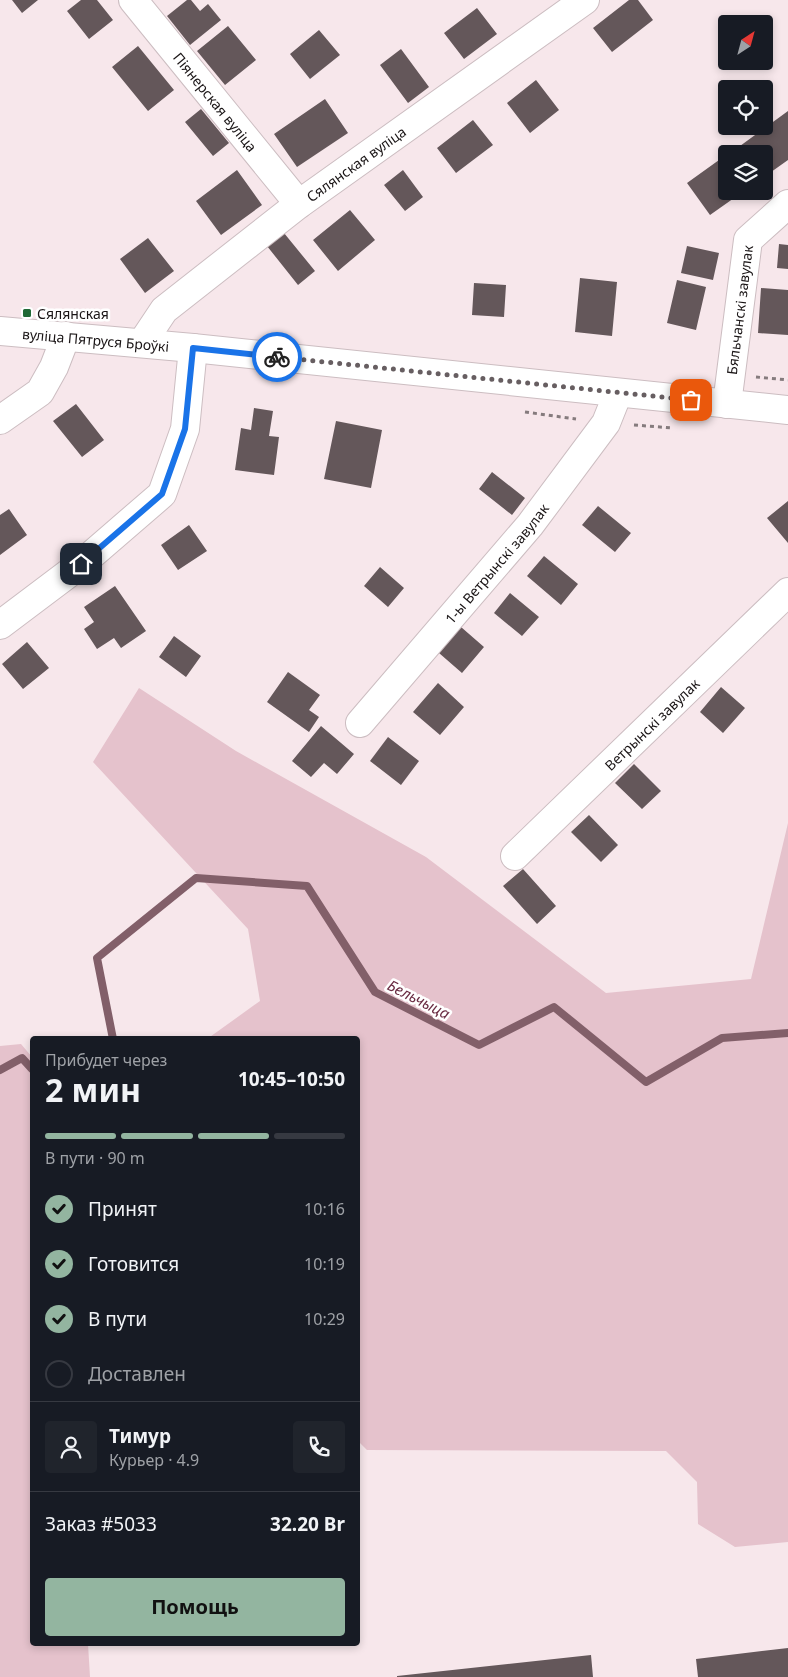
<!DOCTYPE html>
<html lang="ru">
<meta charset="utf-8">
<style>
:root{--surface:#171b24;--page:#20242c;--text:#f1f3f6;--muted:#9ea1a6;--line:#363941;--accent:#93b5a0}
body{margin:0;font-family:"Noto Sans",sans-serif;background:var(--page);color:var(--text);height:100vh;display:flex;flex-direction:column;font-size:19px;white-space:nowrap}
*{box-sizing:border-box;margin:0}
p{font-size:16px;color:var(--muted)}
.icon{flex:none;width:28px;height:28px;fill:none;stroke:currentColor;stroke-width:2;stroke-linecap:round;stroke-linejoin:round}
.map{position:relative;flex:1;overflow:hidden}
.details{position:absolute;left:30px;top:1036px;width:330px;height:610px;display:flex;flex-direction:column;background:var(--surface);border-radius:5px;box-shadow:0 2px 8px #0003}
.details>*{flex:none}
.needle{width:32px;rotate:36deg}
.controls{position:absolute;left:718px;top:15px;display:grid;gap:10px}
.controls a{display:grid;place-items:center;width:55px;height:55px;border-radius:5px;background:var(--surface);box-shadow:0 2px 8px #0003;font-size:25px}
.pin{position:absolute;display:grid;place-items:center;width:42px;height:42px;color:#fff;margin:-21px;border-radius:10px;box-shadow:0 2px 8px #0006}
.courier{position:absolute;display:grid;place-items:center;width:50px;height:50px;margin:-25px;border:4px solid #1a73e8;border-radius:50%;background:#fff;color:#222;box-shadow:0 1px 6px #0007}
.overview em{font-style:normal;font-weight:700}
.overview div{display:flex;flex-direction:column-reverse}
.overview{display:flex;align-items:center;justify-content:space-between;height:85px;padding:0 15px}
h1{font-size:32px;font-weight:700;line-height:38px}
.bar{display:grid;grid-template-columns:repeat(4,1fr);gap:8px 5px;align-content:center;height:60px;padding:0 15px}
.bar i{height:6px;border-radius:4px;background:var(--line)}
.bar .on{background:var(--accent)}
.bar p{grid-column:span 4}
.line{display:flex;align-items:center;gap:12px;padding:0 15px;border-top:1px solid var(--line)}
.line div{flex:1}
.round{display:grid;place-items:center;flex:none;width:52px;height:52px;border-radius:5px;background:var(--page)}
ol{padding:0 15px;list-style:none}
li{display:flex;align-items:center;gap:15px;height:55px}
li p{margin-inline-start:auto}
li .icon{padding:5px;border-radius:50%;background:var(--accent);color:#111;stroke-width:4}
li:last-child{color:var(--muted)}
li i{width:28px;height:28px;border:2px solid var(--line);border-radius:50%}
.primary-button{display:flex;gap:10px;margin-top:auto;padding:10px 15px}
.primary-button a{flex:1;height:58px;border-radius:5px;background:var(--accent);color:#111;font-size:20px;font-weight:700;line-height:58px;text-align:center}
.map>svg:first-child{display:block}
.green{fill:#e5c2cc}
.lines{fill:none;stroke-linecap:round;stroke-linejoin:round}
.stream{stroke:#825f69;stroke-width:8}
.building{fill:#64575a}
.minor-casing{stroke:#ccbdc1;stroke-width:30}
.major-casing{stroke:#ccbdc1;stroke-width:30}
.path{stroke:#857b7d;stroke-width:3;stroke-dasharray:4 4;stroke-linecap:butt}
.minor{stroke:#fff;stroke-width:28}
.major{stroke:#fff;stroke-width:28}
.done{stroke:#675e61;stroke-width:5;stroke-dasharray:0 9}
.route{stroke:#1a73e8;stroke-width:6}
.poi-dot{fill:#206936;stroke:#fff;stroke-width:2}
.labels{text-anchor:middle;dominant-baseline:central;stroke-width:5;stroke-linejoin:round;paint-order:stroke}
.street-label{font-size:14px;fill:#1a1516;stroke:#fff}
.poi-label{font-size:14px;fill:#1a1516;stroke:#fff;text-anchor:start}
.water-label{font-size:15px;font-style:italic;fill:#6a2c43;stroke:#fff}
</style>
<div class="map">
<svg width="788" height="1677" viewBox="0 0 788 1677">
<rect width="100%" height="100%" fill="#f7e7eb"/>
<!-- green -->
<path class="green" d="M139,688L236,751L426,857L606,993L751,979L788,823V1542L735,1547L698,1524L697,1482L666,1451L367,1450L358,1441V1039H207L260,1001L248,929L93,762Z
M21,1044L32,1057V1483L30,1484L32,1644H88L90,1677H0V1046Z"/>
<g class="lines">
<!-- stream -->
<path class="stream" d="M113,1039L97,958L196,878L307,886L375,992L479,1045L554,1007L646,1082L722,1038L788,1033
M0,1070L22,1058L32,1069"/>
</g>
<!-- building -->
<path class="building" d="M12,0H38L22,13Z
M81,0H97L113,20L89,39L67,11Z
M187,0H191L200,11L208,4L221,20L190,45L167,16Z
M629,0H638L653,20L612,52L593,28Z
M477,8L497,34L464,59L444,33Z
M228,26L256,60L225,85L197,51Z
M319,30L340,55L310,79L290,54Z
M138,46L174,90L148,111L112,67Z
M401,49L429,87L408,103L380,65Z
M536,80L559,110L530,133L507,103Z
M325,99L348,133L297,167L274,134Z
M201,109L229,143L213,156L185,122Z
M788,111V160L764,177V154H729Z
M473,120L493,145L456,173L437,148Z
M726,155V191H744L710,215L687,183Z
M237,170L262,205L221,235L196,201Z
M403,170L423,197L405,211L384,185Z
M350,210L375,240L338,271L313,240Z
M284,233L315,271L298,285L267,246Z
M148,238L174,271L145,293L120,259Z
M779,244L788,245V269L777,268Z
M687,246L719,253L713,280L681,273Z
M580,278L617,282L612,336L575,332Z
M677,280L706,287L696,330L667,323Z
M474,283L506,285L504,317L472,315Z
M761,288L788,290V335L758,333Z
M76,404L104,440L82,457L53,421Z
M254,408L273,411L269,436L279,437L274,475L235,470L241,428L251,430Z
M336,421L382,430L371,488L324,479Z
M492,472L525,498L512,515L479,489Z
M788,501V543L767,518Z
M598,506L631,533L615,552L582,525Z
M9,509L27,535L0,555V515Z
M189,525L207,551L178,570L161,545Z
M544,556L578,584L561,605L527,576Z
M380,567L404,588L388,607L364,586Z
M115,586L146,631L121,648L114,638L97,649L84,629L94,622L84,607Z
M510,593L539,617L522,636L494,613Z
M461,627L484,647L462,673L439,653Z
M174,636L201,656L186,677L159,657Z
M27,642L49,668L23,689L2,664Z
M288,672L320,695L309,710L319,717L309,732L267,702Z
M438,683L464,707L440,735L413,712Z
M721,687L745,708L723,733L700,712Z
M321,726L354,754L337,774L324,763L311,777L292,761Z
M388,737L419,761L401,785L370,761Z
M634,764L661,791L642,809L615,783Z
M589,815L618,845L601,862L571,832Z
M523,869L556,906L537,924L503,886Z
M788,1648V1677H698L696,1659Z
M591,1655L593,1677H397V1676Z"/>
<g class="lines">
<defs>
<g id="minor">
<path id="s1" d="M133,0L299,204"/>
<path id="s2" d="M142,343L164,310L299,204L585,0"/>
<path id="s3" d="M727,404L748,240L788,204"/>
<path d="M0,420L40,392L54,367L66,336"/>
<path d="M0,625L81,564L162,494L185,429L193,348"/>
<path id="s4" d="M360,723L530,525L606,423L618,393"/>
<path id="s5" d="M515,856L788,592"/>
</g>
<g id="major">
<path id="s6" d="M0,331L193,348L788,410"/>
</g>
</defs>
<!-- minor casing -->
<use href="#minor" class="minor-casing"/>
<!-- major casing -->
<use href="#major" class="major-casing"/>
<!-- path -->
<path class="path" d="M756,377L788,380
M525,412L576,419
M634,425L673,428"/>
<!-- minor -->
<use href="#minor" class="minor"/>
<!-- major -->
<use href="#major" class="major"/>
</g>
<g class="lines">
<!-- done -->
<path class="done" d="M277,357L691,400"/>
<!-- route -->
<path class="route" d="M81,564L162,494L185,429L193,348L277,357"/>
</g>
<!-- markers -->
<rect class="poi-dot" x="22" y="308" width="10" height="10" rx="2.5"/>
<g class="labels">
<!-- street labels -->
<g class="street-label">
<text stroke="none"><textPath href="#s1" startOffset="131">Піянерская вуліца</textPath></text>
<text stroke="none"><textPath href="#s2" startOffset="281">Сялянская вуліца</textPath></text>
<text stroke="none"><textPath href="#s3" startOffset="95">Бяльчанскі завулак</textPath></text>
<text stroke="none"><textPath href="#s6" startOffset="96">вуліца Пятруся Броўкі</textPath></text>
<text stroke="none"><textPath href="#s4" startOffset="210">1-ы Ветрынскі завулак</textPath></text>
<text stroke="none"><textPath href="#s5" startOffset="190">Ветрынскі завулак</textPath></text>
</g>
<!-- poi labels -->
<g class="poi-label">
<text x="37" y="313">Сялянская</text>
</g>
<!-- water labels -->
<g class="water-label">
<text transform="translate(419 999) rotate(27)">Бельчыца</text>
</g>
</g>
</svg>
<div class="controls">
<a><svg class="needle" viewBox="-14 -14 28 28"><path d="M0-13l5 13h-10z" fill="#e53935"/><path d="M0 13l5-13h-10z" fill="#9ea1a6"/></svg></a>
<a><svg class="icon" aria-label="locate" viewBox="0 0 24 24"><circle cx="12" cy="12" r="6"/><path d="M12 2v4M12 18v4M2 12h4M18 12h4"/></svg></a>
<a><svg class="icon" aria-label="layers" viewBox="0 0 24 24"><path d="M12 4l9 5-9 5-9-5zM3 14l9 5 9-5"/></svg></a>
</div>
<div class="pin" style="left:691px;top:400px;background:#ea580c"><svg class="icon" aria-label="bag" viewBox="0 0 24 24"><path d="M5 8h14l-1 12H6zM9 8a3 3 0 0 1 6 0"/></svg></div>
<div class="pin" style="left:81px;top:564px;background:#1f2937"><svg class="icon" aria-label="home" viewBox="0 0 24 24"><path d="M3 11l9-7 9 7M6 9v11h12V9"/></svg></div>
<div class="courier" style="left:277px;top:357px"><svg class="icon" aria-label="bike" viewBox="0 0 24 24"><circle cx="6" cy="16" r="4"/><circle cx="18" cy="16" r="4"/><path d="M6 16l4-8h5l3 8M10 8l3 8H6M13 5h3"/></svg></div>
<section class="details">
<div class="overview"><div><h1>2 мин</h1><p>Прибудет через</p></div><em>10:45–10:50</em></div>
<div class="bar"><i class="on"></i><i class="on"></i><i class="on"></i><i></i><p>В пути · 90 m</p></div>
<ol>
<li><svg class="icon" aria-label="check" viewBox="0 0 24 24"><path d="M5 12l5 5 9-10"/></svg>Принят<p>10:16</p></li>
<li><svg class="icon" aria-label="check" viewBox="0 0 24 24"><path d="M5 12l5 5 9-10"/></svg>Готовится<p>10:19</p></li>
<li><svg class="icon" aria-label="check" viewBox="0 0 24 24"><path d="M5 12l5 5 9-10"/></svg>В пути<p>10:29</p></li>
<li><i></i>Доставлен</li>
</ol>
<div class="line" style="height:90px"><a class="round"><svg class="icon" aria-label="person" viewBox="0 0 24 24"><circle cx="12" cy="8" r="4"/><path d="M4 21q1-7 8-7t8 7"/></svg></a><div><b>Тимур</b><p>Курьер · 4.9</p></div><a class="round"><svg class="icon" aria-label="phone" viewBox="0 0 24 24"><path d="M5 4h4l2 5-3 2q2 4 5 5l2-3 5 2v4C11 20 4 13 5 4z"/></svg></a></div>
<div class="line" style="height:65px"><div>Заказ #5033</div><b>32.20 Br</b></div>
<div class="primary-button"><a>Помощь</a></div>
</section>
</div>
